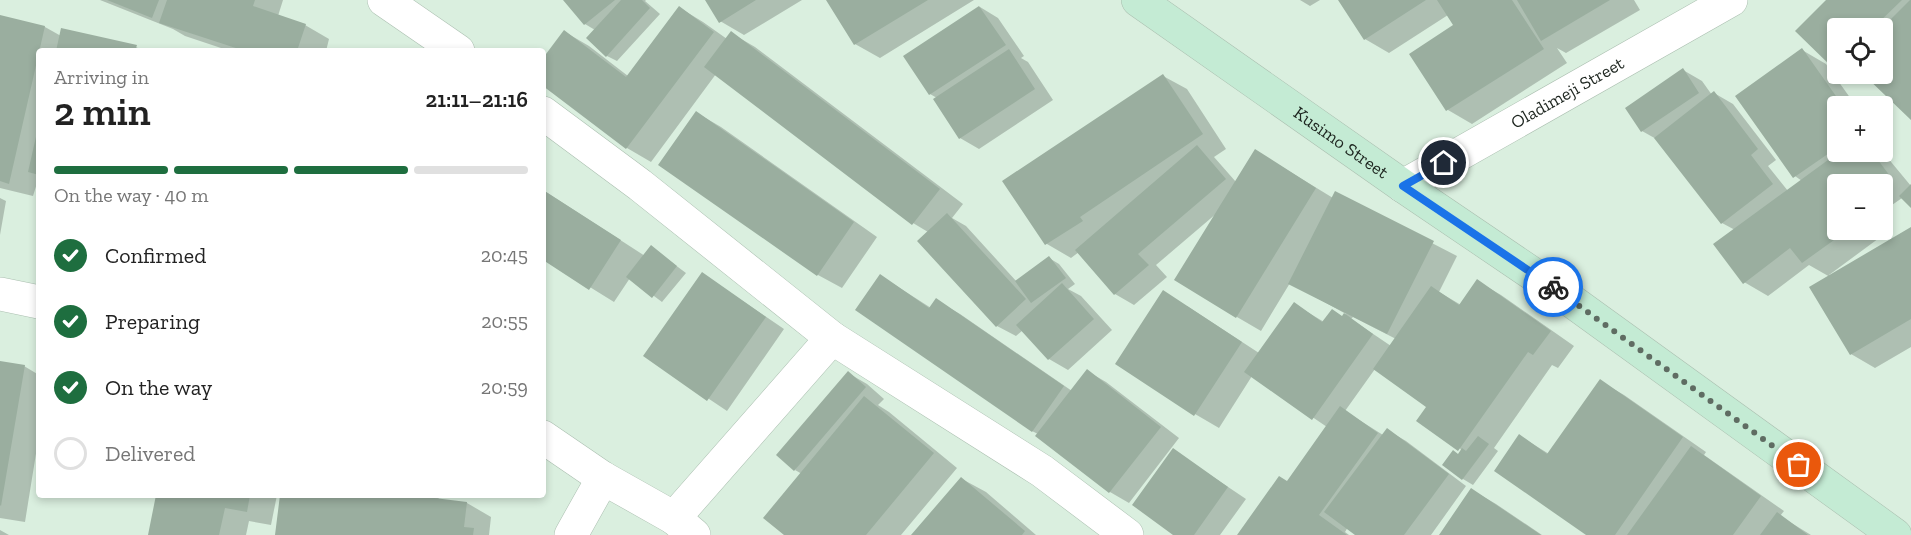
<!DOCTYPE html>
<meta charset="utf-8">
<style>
:root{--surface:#fff;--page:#f2f2f2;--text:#222;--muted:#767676;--line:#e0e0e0;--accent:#1e6e3f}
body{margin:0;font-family:"Zilla Slab",serif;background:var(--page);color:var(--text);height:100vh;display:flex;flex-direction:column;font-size:22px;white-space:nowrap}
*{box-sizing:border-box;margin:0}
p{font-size:20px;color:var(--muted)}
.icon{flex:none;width:33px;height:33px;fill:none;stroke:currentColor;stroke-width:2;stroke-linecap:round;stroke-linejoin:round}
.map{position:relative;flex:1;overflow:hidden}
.panel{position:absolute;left:36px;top:48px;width:510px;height:450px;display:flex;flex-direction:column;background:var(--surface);border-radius:6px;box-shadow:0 3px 9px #0003}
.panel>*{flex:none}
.buttons{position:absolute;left:1827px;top:18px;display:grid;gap:12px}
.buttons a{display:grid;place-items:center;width:66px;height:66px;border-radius:6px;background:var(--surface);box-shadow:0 3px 9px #0003;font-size:30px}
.pin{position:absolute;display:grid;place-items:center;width:51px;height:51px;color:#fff;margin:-26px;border:3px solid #fff;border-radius:50%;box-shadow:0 2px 6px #0007}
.courier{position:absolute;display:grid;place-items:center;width:60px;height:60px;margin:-30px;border:4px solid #1a73e8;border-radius:50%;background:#fff;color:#222;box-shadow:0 2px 8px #0007}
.summary em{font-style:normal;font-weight:600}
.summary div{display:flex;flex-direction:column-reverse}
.summary{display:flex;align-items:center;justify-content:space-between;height:102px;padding:0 18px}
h1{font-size:39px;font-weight:600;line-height:45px}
.bar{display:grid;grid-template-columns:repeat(4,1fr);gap:9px 6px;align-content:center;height:72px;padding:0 18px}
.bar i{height:8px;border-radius:4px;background:var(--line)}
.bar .on{background:var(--accent)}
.bar p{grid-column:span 4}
ol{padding:0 18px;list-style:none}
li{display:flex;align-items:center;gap:18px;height:66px}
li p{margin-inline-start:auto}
li .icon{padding:6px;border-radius:50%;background:var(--accent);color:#fff;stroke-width:4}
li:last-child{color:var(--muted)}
li i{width:33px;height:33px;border:3px solid var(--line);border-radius:50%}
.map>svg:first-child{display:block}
.shadow{fill:#0003;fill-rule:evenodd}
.building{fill:#9aae9f}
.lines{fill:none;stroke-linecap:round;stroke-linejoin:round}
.street-casing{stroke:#abbfb0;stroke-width:34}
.secondary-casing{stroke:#abbfb0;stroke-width:34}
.street{stroke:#fff;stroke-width:33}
.secondary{stroke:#c4ebd4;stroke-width:33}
.done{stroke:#5f6c62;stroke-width:6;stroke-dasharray:0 10.8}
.route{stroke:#1a73e8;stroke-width:8}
.labels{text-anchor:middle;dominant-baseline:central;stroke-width:6;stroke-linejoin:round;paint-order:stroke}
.street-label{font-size:18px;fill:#1d251f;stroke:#e7fcec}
</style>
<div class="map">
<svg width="1911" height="535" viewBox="0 0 1911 535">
<rect width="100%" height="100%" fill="#daefdf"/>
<!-- shadow -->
<path class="shadow" d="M100,0H283L278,16L305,25L329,39L326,51H230L185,36L173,29Z
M565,0H646L645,1L660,14L617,61L607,56L595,30L585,24Z
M707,0H802L744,35L720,21Z
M827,0H974L880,58L855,44Z
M1300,0H1320L1310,6Z
M1339,0H1634L1640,10L1566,53L1557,48L1567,63L1472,124L1448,110L1455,26L1448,15L1389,53L1365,39Z
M1828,0H1911V117L1865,74H1882V28H1838V69L1835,67Z
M980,7L998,18L1024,56L1021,58L1028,62L1053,100L979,149L960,138L937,98L930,94Z
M680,8L703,22L727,39L731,33L755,47L963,204L952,218L966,226L1017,282L1049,258L1059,264L1075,284L1068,289L1081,296L1112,330L1068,370L1049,359L1023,330L1016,336L997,326L928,232L913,223L716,74L651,162L627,148L543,84V60L565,32L589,46L628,76Z
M0,16L45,27L61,36L136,47L143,51H39V177L33,196L0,188Z
M163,48L176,51H162Z
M1802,50L1826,64L1856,106H1838V152L1882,151L1911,186V206L1902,198L1882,212V184H1838V230H1882V219L1890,230L1829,275L1830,277L1911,229V347L1875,368L1851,354L1830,277L1809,265L1768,296L1744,282L1735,230L1722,223L1658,140L1642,131L1683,70L1702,81L1712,95L1714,93L1733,104L1776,160L1768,166L1788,191L1802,181L1795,176Z
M1845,74H1858L1853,78Z
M1163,76L1187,89L1226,149L1214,157L1236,182L1279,165L1333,198L1335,193L1457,256L1439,292L1461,305L1477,281L1501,295L1574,346L1558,368L1552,365L1494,448L1498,451L1473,485L1463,479L1459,455L1462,451L1428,407L1375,369L1345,411L1383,435L1387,430L1406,441L1466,486L1431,535H1358L1348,527L1345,532L1349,535H1239L1288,482L1327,427L1252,376L1219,428L1195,414L1187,306L1259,353L1294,304L1324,322L1343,318L1346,314L1290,283L1261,331L1237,317L1217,213L1156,265L1167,277L1134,305L1115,294L1079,252L1071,258L1047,244L1004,182ZM1353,317L1396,339L1391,346L1351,319Z
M697,113L721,127L877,237L842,288L818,275Z
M543,190L645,256L651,247L686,273L662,302L630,278L614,302L543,258Z
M0,198L6,201L0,235Z
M703,274L784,329L727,411L645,356Z
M881,276L931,308L936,300L960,314L1072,391L1087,371L1106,382L1179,438L1129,503L1110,492L1037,436L1038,434L1032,431Z
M0,362L24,366L39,375V435L25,522L0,518Z
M848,373L867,384L884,399L878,405L889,412L957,468L901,535H787L802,474L795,470Z
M1600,381L1624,395L1706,452L1704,455L1784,511L1780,516L1811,535H1588L1520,436L1549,454Z
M1173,450L1246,499L1220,535H1175Z
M962,479L986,492L1036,535H913Z
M1472,490L1496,504L1542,535H1441Z
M158,495H277L271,525L249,521L246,535H150Z
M281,495H397L415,497L414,495H440L438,500L467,503L491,517L489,535H277Z
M0,530L9,535H0Z"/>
<!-- building -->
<path class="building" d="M107,0H159L152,18Z
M167,0H255L253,6L306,24L297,51H245L159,23Z
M563,0H615L584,25Z
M621,0H642L650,8L606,57L586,38Z
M705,0H756L719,23Z
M826,0H928L854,45Z
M1338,0H1426L1364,40Z
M1437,0H1512L1544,49L1446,111L1409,54L1453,25Z
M1517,0H1610L1541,41Z
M1826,0H1902L1873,28H1838V65L1834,69L1795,31Z
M1910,0H1911V120L1863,74H1882V28Z
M679,6L714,32L626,149L543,86V58L564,30L626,77Z
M979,6L1006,45L929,95L903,56Z
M0,15L45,26L9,184L0,181Z
M61,28L137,45L135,51H56Z
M731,31L940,189L912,225L704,67Z
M1802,48L1843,106H1838V147L1793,178L1735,96Z
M1009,49L1035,89L959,139L933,99Z
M1683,68L1699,93L1641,132L1625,108Z
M1163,74L1203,134L1080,217L1083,221L1045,245L1002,181Z
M1714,91L1758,149L1751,155L1773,184L1721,224L1654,138Z
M696,111L854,222L817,276L658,165Z
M38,128H39V175L28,172Z
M1197,145L1226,179L1138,254L1149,265L1114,295L1075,250Z
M1255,149L1316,188L1236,318L1174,280Z
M1839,152H1872L1890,176L1878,184H1838V230H1848L1802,263L1790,248L1743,284L1713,244Z
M1911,184V208L1899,196Z
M543,190L621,240L589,290L543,260Z
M1335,191L1434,241L1387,334L1288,284Z
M947,213L1026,299L996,327L917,241Z
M1911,227V319L1850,355L1809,287Z
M651,245L677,266L652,298L626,277Z
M1049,256L1066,278L1031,303L1015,281Z
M702,272L766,317L707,401L643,356Z
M880,274L929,308L936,298L1064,386L1032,432L855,310Z
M1477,279L1551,331L1533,355L1528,352L1458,451L1416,421L1426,407L1373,369L1431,286L1459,305Z
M1062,283L1094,319L1048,360L1016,325Z
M1163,290L1242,342L1194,416L1115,364Z
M1294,302L1322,322L1332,309L1342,316L1344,313L1373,334L1312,420L1244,372Z
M0,361L25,365L1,506L0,505Z
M1087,369L1161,427L1109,493L1035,436Z
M848,371L866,387L794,471L776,455Z
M1600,379L1683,437L1615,535H1586L1494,471L1519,434L1547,454Z
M864,396L934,453L866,535H784L763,518Z
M1340,406L1378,433L1319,515L1347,535H1237L1279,476L1287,481Z
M1387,428L1449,474L1404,535H1355L1324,512Z
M1478,436L1489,444L1462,480L1442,465L1453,450L1458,454L1462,448L1466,451Z
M1691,446L1761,496L1733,535H1627Z
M1173,448L1228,487L1194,535H1173L1132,505Z
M961,477L1025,531L1022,535H911Z
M1471,488L1541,535H1439Z
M156,495H250L247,512L225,508L219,535H148Z
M280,495H410L467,502L464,527L474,528L473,535H275Z
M1777,512L1808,535H1760Z"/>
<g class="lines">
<defs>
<g id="street">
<path d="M384,0L458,51"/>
<path d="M543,113L640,185L832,338L1042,471L1127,535"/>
<path id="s1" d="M1403,186L1731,0"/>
<path d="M0,294L39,302"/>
<path d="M543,437L603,478L674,518L694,535"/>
<path d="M674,518L832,338"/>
<path d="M571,535L603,478"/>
</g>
<g id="secondary">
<path id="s2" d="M1138,0L1403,186L1555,289L1895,535"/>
</g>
</defs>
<!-- street casing -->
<use href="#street" class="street-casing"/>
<!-- secondary casing -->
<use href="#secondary" class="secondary-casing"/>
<!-- street -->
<use href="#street" class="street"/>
<!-- secondary -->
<use href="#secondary" class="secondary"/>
</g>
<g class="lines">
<!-- done -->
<path class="done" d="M1553,287L1799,465"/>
<!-- route -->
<path class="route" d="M1444,163L1403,186L1553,287"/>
</g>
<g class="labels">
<!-- street labels -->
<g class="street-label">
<text stroke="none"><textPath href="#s1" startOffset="189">Oladimeji Street</textPath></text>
<text stroke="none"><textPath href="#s2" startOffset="248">Kusimo Street</textPath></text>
</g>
</g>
</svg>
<div class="buttons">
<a><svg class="icon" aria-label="locate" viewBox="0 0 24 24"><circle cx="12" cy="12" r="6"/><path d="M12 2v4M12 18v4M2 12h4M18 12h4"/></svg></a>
<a>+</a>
<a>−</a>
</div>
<div class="pin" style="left:1799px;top:465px;background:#ea580c"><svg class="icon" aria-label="bag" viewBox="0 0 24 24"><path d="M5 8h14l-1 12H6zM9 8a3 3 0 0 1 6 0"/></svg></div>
<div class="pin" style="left:1444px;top:163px;background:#1f2937"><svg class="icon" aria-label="home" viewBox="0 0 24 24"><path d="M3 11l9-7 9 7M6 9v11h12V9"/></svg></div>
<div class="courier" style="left:1553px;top:287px"><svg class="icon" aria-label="bike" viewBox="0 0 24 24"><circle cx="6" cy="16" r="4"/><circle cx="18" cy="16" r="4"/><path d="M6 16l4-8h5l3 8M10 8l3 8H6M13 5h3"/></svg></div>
<section class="panel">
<div class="summary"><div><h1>2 min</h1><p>Arriving in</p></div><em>21:11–21:16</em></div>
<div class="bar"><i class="on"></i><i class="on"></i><i class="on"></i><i></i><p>On the way · 40 m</p></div>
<ol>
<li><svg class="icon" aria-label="check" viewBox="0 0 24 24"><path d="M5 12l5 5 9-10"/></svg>Confirmed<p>20:45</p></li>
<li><svg class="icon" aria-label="check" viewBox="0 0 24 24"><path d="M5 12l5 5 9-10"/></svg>Preparing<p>20:55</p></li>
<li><svg class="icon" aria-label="check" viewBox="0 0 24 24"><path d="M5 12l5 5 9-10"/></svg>On the way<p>20:59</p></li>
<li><i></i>Delivered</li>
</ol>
</section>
</div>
